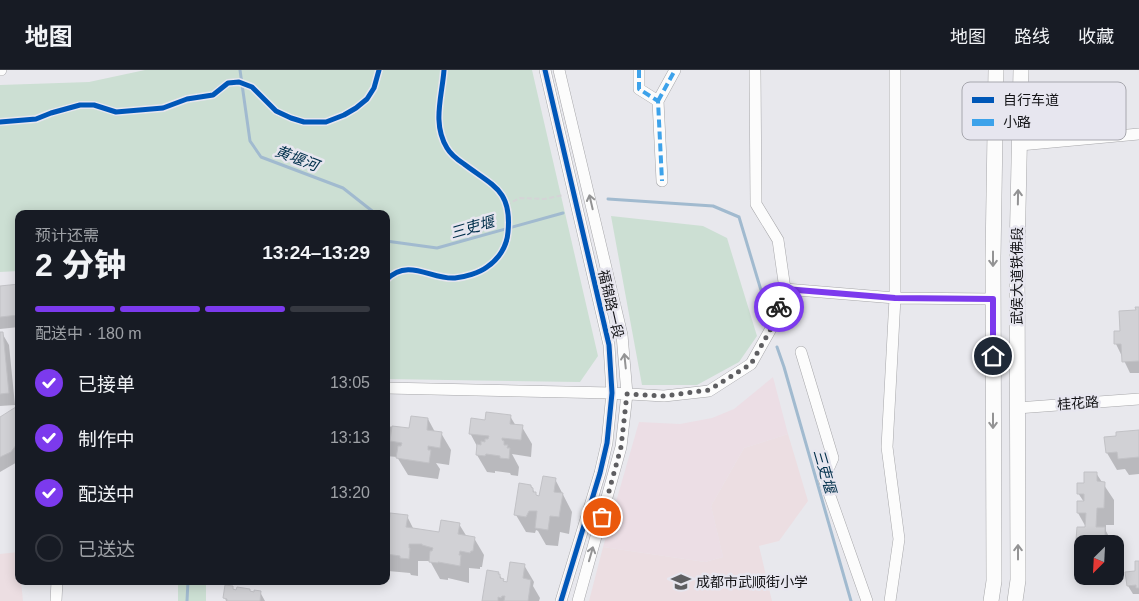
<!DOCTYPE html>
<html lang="zh">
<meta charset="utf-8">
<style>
:root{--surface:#171b24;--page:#242831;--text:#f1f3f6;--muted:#9ea1a6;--line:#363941;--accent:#7c3aed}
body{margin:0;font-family:Helvetica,"Noto Sans SC",sans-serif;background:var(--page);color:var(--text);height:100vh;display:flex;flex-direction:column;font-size:19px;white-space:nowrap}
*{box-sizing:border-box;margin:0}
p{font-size:16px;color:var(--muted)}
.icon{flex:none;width:28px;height:28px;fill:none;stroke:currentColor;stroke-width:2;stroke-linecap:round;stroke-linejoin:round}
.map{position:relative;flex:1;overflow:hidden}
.panel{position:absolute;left:15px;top:140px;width:375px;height:375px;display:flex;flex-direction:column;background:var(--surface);border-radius:10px;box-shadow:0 2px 12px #0003}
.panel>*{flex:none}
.needle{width:32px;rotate:204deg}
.buttons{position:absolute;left:1074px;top:465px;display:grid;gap:10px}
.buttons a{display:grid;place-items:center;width:50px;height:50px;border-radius:10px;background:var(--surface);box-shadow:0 2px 12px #0003;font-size:25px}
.pin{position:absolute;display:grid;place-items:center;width:42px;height:42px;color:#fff;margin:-21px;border:2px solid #fff;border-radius:50%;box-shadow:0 1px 5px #0007}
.courier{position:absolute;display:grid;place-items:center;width:50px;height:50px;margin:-25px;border:4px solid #7c3aed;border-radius:50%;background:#fff;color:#222;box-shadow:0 1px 6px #0007}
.summary em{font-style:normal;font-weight:800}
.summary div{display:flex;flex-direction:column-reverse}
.summary{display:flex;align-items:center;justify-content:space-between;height:85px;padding:0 20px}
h1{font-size:32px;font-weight:800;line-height:38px}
.bar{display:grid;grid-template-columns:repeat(4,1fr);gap:8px 5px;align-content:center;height:60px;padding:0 20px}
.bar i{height:6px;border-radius:4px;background:var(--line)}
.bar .selected{background:var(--accent)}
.bar p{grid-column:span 4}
ol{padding:0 20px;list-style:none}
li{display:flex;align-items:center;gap:15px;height:55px}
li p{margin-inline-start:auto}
li .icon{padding:5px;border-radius:50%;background:var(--accent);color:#fff;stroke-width:4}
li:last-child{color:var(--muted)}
li i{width:28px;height:28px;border:2px solid var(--line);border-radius:50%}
header{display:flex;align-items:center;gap:30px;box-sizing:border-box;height:70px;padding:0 25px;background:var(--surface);border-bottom:1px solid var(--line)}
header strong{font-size:24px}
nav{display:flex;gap:28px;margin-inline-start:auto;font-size:18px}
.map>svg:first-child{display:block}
.commercial{fill:#ecdee5}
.education{fill:#ecdee2}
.green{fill:#ccdfd3}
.shadow{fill:#0003}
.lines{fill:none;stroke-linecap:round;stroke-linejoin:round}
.stream{stroke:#a1bacf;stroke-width:3}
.building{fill:#d1d1d5;stroke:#c2c2c6}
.minor-casing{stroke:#a7a7aa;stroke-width:12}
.major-casing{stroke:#a7a7aa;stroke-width:16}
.path{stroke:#d4d4d6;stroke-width:2;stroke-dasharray:5 2.5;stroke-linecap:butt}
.minor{stroke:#fcfcfc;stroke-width:11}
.major{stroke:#fcfcfc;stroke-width:15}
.quiet{stroke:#3da2ea;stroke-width:4;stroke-dasharray:8 4;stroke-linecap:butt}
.cycleway-casing{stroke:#e7e6ef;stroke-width:8}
.cycleway{stroke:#0057b8;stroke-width:5}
.oneway{stroke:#939394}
.done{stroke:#5e5e61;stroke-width:5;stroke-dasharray:0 9}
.route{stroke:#7c3aed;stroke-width:6}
.labels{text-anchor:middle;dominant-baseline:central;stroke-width:5;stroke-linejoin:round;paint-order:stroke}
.street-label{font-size:14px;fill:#131316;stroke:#e7e6ef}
.poi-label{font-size:14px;fill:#131316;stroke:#e7e6ef;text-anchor:start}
.water-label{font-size:15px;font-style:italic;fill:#012f4b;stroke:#e7e6ef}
.key{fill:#e7e6ef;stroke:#a7a7ae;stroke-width:1}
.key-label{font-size:14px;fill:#131316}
</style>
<header>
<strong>地图</strong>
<nav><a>地图</a><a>路线</a><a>收藏</a></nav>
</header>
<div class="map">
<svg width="1139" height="531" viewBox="0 0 1139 531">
<rect width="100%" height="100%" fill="#e8e8ed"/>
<!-- commercial -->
<path class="commercial" d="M773,307L788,364L744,378L711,436L723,487L705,492L603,477L639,352L680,354L712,348L734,339Z"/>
<!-- education -->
<path class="education" d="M788,364L808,431L779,471L759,476L772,531H589L603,477L705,492L723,487L711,436L744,378Z
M19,482V511H21L23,531H0V484Z"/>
<!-- green -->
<path class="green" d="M145,0H532L598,286L580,312L386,309V144H19V201L0,202V15L89,12Z
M611,146L703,156L727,168L757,266L739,292L697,315H642Z
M178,511H206V531H178Z"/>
<!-- shadow -->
<path class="shadow" d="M19,215V257L0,259V217Z
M1139,238V303H1130L1116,274L1122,262Z
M2,263L9,275L15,335L0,336V264Z
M19,336V391L0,402V348Z
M510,346L516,356L522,357L532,374L531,387L512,384L519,397L518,406L511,405L510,403L495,401V403L487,402L477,385L478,378L470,363L486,351Z
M428,349L435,362L441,363L451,380L449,395L436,393L440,399L438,409L408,405L397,387L386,386V356L410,359Z
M1139,362V404L1129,405L1125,399L1117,400L1107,383L1117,367Z
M1096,403L1114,430V455H1106V461L1113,474H1082V496L1077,488L1078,478H1082L1078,470L1087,459L1078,443L1084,432L1078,423Z
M555,409L572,442L569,464L560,462L558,476L546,475L538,461L536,460L535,463L526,462L516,445L531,416L537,427H540Z
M407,446L414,460L440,463L459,454L467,467L474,468L484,485L482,497H480V499L469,498V513L448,508V510L440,509L430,491H418V506L411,505L410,503L388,501L386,498V456H390Z
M1139,492V524H1133L1128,516L1137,502Z
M524,495L534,512L533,516L540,528L539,531H483L498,503L505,513H508Z
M1093,506H1105V510H1095Z
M232,518L234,520L251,523L260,522L265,531H226L225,528Z"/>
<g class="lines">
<!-- stream -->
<path class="stream" d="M240,0L250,71L261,87L343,118L376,144
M608,129L713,136L739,147L769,247
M386,171L437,178L563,143
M777,277L784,297L851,531
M187,531L188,511"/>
</g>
<!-- building -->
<path class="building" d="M19,214V245L0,247V216Z
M1135,237H1139V291L1122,292L1121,274H1114V261H1120L1119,241L1136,240Z
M0,262H3L9,323L0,324Z
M19,335V371L11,382L0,387V347Z
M486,342L511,345L510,354L523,355L521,370L502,368V370L504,371V375H508L507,378H510L509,389L500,388V386L486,384L485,386L476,385L477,374L481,375V371L485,372V369H488L489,366L469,364L471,348L485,350Z
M411,346L428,348L427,360L442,362L440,378L428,376V380H431L429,393L396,388L398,376H401L402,373L390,371L392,356L409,358Z
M1139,360V387L1118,389L1117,382L1106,383L1104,367L1116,366V362Z
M1084,402H1097V411L1105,412L1104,438H1097L1096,457H1105V474H1084V471L1076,470L1077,457H1085L1086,443H1077V431H1084V424H1077V413H1084Z
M543,406L556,408L554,422L563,423L559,447L550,446L548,460L535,458L537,441H529L526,447L514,445L519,413L531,415V417L533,418V422H536V425L539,426Z
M390,443L408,445L406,457L439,462L441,450L460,453L458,464L475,467L473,481H471L470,483L460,481L459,485H461L460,496L438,492V493L429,492L430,481H432L433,478L422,475V474H409V478H410L409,489L400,488V486L386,484V454L389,455Z
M1076,476L1082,477V488H1076Z
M1135,491H1139V518H1136V515L1127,516L1125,502L1135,501Z
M510,492L525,494L523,508L531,510L528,531H504L505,526H502L501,528L498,527V531H482L487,500L499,502L498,504H500V508L504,509L503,511L507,512Z
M225,515L233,516V519L236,520L237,517L250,519V521L254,522V520L261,521L260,531H227V529L223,528Z"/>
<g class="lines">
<defs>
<path id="minor" d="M0,0H1
M545,0L609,275L612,323L607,373L600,403L561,531
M559,0L622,265L627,324L621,377L578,531
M639,0V19L658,31L662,111
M755,0L756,134L778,170L785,219L895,228L993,229
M658,31L675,0
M1020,75L1139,64
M801,282L833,388L824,409L867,531
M386,318L612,323L664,326L709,321L751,294L773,255L785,219
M1017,338L1139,329
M56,531L57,511
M890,531L899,469L887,377L895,228V0"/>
<path id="major" d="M991,531L994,511L993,188L996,0
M1015,531L1018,510L1017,185L1021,0"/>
</defs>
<!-- minor casing -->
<use href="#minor" class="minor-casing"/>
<!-- major casing -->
<use href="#major" class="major-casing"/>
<!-- path -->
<path class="path" d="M506,135L520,128L544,129L564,125"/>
<!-- minor -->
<use href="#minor" class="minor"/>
<!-- major -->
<use href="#major" class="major"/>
<!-- quiet -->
<path class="quiet" d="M639,0V19L658,31L662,111
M658,31L675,0"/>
<defs>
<path id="cycleway" d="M545,0L609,275L612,323L607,373L600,403L561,531
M0,52L36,49L51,43L80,35H94L116,42L163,38L187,29L213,25L228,13L239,12L252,17L276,41L291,48L304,52H326L344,45L356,38L367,29L374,18L379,0
M386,210C409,187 431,210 455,208C465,207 479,203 487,197C499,189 507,176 508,162C512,120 493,116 464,94C458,90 451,85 447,78C432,53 442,27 444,0"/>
</defs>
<!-- cycleway casing -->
<use href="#cycleway" class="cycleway-casing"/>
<!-- cycleway -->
<use href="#cycleway" class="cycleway"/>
</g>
<!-- one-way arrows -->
<defs><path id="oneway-shaft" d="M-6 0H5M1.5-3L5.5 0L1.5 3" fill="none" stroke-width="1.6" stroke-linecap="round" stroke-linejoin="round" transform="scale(1.25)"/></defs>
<g class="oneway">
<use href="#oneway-shaft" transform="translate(1018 127) rotate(-89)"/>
<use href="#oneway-shaft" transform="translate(591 132) rotate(-103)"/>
<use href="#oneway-shaft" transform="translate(993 189) rotate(90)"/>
<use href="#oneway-shaft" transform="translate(625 291) rotate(-96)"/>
<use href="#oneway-shaft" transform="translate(993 351) rotate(90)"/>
<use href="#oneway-shaft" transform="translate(1018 482) rotate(-90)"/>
<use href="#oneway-shaft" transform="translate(591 484) rotate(-74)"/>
</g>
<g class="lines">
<!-- done -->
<path class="done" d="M602,447L621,377L627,324L664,326L709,320L751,294L773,255L779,237"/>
<!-- route -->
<path class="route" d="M779,237L785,219L895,228L993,229V286"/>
</g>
<!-- icons -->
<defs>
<symbol id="school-bare" viewBox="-9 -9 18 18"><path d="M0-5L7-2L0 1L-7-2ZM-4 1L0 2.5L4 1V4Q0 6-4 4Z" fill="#5e5e61" stroke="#e7e6ef" stroke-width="2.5" paint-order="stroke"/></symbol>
</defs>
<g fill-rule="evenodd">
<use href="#school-bare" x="667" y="498" width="28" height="28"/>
</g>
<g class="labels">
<!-- street labels -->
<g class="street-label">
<text transform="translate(1017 206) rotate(-90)">武侯大道铁佛段</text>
<text transform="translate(611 234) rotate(77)">福锦路一段</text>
<text transform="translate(1078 333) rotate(-4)">桂花路</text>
</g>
<!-- poi labels -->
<g class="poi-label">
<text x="696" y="512">成都市武顺街小学</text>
</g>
<!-- water labels -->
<g class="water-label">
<text transform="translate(297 88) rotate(21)">黄堰河</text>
<text transform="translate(472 157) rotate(-16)">三吏堰</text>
<text transform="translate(825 401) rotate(74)">三吏堰</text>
</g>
</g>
<!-- legend -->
<rect x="962" y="12" width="164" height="58" rx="8" class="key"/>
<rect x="972" y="27" width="22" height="6" fill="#0057b8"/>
<rect x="972" y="49" width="22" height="7" fill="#3da2ea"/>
<g class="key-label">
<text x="1003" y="35">自行车道</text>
<text x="1003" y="57">小路</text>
</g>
</svg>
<div class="buttons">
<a><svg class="needle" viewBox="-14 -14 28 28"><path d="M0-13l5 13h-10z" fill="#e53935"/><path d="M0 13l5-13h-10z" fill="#9ea1a6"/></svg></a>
</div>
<div class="pin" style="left:602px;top:447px;background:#ea580c"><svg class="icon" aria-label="bag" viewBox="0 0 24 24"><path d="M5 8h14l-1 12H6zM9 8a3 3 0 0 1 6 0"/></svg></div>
<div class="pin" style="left:993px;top:286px;background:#1f2937"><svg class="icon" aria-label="home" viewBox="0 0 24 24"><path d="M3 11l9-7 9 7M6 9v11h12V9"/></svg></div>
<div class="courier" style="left:779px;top:237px"><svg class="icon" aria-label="bike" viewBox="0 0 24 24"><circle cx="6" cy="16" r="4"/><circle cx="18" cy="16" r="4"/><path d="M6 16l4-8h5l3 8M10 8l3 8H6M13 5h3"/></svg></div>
<section class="panel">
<div class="summary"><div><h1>2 分钟</h1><p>预计还需</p></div><em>13:24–13:29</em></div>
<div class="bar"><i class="selected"></i><i class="selected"></i><i class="selected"></i><i></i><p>配送中 · 180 m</p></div>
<ol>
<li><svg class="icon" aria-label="check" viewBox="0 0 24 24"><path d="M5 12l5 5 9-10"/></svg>已接单<p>13:05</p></li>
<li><svg class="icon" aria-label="check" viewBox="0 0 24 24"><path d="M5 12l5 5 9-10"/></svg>制作中<p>13:13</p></li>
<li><svg class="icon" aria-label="check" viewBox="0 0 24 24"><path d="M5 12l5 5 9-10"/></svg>配送中<p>13:20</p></li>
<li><i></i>已送达</li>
</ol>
</section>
</div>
